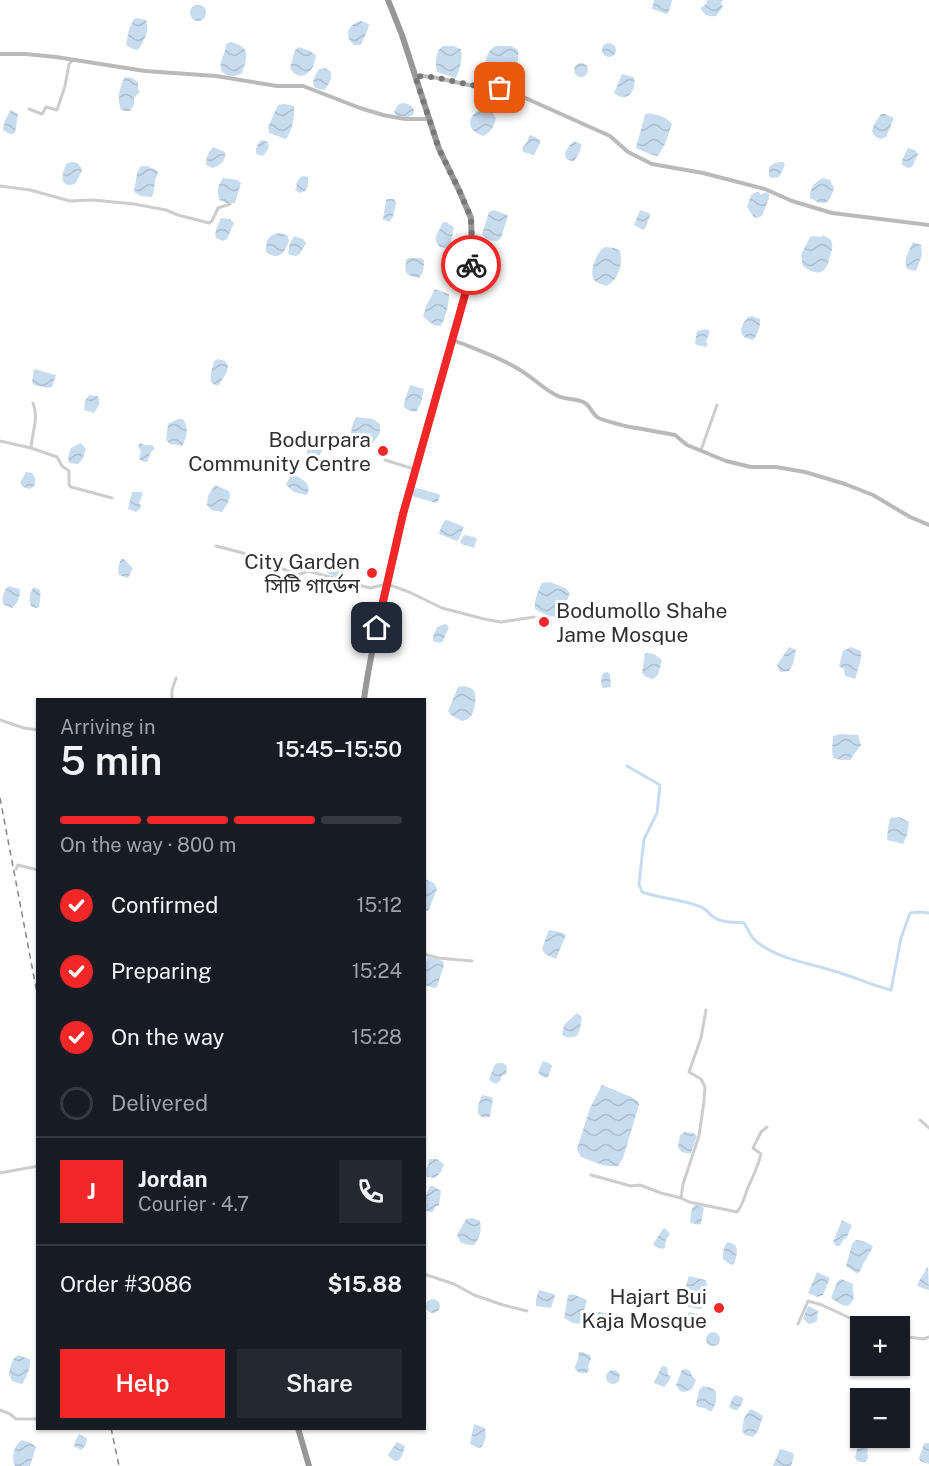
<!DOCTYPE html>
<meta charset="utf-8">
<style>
:root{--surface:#171b24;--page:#242831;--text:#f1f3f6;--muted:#9ea1a6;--line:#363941;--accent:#f12827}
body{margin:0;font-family:"Public Sans","Noto Sans Bengali",sans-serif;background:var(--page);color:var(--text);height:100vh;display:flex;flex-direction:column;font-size:22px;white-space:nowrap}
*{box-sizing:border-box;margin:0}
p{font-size:20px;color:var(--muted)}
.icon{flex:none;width:33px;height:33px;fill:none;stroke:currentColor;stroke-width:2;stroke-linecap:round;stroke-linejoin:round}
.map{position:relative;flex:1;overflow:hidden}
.details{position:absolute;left:36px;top:698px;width:390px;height:732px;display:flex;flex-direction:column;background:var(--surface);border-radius:0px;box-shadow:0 2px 4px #0004}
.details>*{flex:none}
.tools{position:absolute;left:850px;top:1316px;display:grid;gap:12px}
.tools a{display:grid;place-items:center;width:60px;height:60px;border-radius:0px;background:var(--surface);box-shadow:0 2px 4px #0004;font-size:30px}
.pin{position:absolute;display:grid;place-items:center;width:51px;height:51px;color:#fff;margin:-26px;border-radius:12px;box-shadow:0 3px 9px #0006}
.courier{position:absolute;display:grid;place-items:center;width:60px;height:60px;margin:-30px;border:4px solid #f12827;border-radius:50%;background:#fff;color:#222;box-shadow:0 2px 8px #0007}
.summary em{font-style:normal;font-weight:600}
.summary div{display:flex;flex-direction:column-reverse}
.summary{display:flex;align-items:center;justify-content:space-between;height:102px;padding:0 24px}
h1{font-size:39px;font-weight:600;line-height:45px}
.bar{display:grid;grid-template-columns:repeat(4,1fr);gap:9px 6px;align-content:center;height:72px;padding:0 24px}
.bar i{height:8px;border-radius:4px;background:var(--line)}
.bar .current{background:var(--accent)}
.bar p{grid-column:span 4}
.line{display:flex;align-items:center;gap:15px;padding:0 24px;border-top:2px solid var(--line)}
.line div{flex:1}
.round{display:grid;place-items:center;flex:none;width:63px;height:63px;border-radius:0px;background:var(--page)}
ol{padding:0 24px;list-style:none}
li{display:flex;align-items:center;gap:18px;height:66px}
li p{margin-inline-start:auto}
li .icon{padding:6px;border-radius:50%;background:var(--accent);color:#fff;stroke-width:4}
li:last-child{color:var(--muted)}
li i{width:33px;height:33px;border:3px solid var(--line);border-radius:50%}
.cta{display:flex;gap:12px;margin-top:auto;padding:12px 24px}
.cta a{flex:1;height:69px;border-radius:0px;background:var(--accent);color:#fff;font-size:24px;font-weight:600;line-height:69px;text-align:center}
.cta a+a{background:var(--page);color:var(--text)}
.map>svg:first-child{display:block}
.water{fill:url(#water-waves)}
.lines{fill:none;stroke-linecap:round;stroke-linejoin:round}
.canal{stroke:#c8dcef;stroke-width:3}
.street{stroke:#cdcdcd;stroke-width:3}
.secondary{stroke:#bababa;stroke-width:4}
.highway{stroke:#979797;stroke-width:6}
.rail{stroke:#858585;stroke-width:1.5;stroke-dasharray:6 4.5;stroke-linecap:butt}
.done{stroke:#787878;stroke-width:6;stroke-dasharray:0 10.8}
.route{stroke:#f12827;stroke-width:8}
.poi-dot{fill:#f12827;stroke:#fff;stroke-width:2}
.labels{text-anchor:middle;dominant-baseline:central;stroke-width:6;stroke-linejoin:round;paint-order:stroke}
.poi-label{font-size:21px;fill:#303030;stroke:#fff;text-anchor:end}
</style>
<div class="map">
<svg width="929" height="1466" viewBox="0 0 929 1466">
<defs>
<pattern id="water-waves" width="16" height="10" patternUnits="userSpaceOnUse" patternTransform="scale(1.5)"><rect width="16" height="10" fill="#c8dcef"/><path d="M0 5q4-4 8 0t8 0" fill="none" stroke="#acbdcd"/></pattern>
</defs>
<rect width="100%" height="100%" fill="#fff"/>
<!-- water -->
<path class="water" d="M654,0H672L671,5L668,13L666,14L652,9Z
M707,0H723L721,3L723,7L716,16C709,17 706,16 701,10V8L706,4Z
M190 13a8 8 0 1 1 16 0a8 8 0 1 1-16 0Z
M138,18L146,20C150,31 144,41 138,50L133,49L126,45L129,29L134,19Z
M361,21L369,24L368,29L361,45H354C343,36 348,24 361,21Z
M231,42C252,47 247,58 242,73C235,77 229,77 222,72C217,62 226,55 226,44Z
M602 50a7 7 0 1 1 14 0a7 7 0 1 1-14 0Z
M443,46H453L461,49C463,59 460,69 456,78L437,72C435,64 435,51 443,46Z
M496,46H511L518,50C520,60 515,76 507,83C499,82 493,80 486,76C483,66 486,50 496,46Z
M299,47L310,51L316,55C315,60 314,66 311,70C303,79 295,77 290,68L295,50Z
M574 70a7 7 0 1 1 14 0a7 7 0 1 1-14 0Z
M325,68L331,72C332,79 329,85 324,90L315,88C311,82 315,75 319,69Z
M622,74L634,77C637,91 627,104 614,93Z
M125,77L132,78L138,82V89L140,92L134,98V105L130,111H126L121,110C117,100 119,86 125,77Z
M402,103C420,104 418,123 396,115L394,112L398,105Z
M284,104L294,106C295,117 292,132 286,139L269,133L268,127L278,105Z
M483,108L491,111L496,118C494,126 492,131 484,136C466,131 465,116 483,108Z
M11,110L18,114L15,133L10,134L3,130C4,122 6,117 11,110Z
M649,113C657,115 666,116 672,124L665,144L658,156L652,155L636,148V147L645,115Z
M881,114H885L894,118L886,137L881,139C865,134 875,123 881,114Z
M531,135L540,140V143L534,155L523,152L522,148L527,142L529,136Z
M262,140L268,142C270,147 267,153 262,156L256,154C255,149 258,142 262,140Z
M574,141L581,144C582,149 577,157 574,161C568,161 565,159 565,153L569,146Z
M213,147L225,152C226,161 220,166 212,168L206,165C206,157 208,153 213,147Z
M908,148L915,150L918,154L912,167L908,168L902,165V160Z
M70,162C77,162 80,163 82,171L75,184C58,189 62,173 66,164Z
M779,162H783L785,165L779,177L771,178L769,176V167L773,164Z
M141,166H147L158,171C158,176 155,178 155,182C154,187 154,192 152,197L141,196L134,192L137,173Z
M304,176L308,177V186L305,191L300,193L295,190L297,186L296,184L300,177Z
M223,178L238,180L241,183L235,203H226L220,200C216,192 218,185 223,178Z
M823,178L830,180L834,188C829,205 825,207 810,198C810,187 814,183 823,178Z
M756,192H759L761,195L766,192L769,194V198L762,216L756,218L753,216L747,207L751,195Z
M387,199H394L396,203L393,217L389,222L383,219C384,214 385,203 387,199Z
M494,210L505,214L508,216L501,238L497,241C492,241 485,239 482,234L489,212Z
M640,210L649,213L650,215L646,227L643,230L634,225Z
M221,218L230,219L234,223L227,239L223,241L216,238C214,231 218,225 221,218Z
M443,222H446L454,227L450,246L447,248L440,247L436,242V236Z
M281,233L288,236L289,241C285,252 279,262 266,252C266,240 268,234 281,233Z
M823,235L831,240C834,248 831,252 829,260C825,276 815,275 803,266L801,255L810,237L814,236L822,237Z
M294,236L303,239L306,243L300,254L296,256L290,255L288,253L290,243Z
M913,242L921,245L922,255L916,271L907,269C903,258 909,252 913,242Z
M605,247L615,248L620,251C623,264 619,280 606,286C601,284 595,283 593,278C590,269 597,251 605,247Z
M408,258H421L424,260C424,266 424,273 419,278C404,275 405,273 406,260Z
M435,289L449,294C449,305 446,316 441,326C432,326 429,322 423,316L426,306Z
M752,316L760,319C761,325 758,335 753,340C737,337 739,328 748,317Z
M706,329L710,331L706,342L708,344L706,347L697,345L695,343L697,331Z
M218,359L225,361L228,365L227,372L219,385C205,386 212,370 214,361Z
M34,369L56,375L52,387L48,388L34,385L32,382Z
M410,385L424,389L421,403L416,412L408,410L404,407V403Z
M89,395L97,396L99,398V405L94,413L84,410L85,401Z
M356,417L373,419L380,424V433L371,446H360L353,442C349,435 352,424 356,417Z
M178,419H183C189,428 187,437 182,446L170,444L166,440L168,424Z
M317,436L323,438C327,447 320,457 311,460L306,456L310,438Z
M81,443L86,449L82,460L78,464L69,463L68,457L71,448Z
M140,443L145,445H152L155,449L151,452L147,462H144L139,459L141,451L138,447Z
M26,472L32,473L35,478V485L30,489L23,487L20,483Z
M291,474C300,478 311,481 308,493L306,495L294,492L286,485Z
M215,485L229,491C232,498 226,506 222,512L211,510L207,505L208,496Z
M416,488L439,494L440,496L438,502L436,503L415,497L413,496V491Z
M132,492H141L143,494L139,503L141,506L140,509L136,512L128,509Z
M445,520L450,521L464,527L459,539L457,541L439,534L441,527Z
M466,535L474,537L477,539L474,548L462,544L460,542L463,536Z
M121,559H124L133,568L128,578L119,575L118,568Z
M330,565L341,569L343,571L340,576L337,578L327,573V568Z
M550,582L565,588L570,593L561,615C553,619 543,614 535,609C534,601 538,590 542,583Z
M9,586L20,589C20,597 18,603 12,608L3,604C2,598 3,590 9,586Z
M34,587L40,590C41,594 40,602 39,607L37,608L32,607C28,602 29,592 34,587Z
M445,624L449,627L443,641L440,643L433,641V637L437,627Z
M789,647L796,650L793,664L789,671L780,672L777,665Z
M851,647L861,651V659L855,679L845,676L844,669L839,666L843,651Z
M648,653L654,654L662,660L658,675L653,679L646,677L642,673L645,654Z
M607,672L610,674L611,687L603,688C600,683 601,679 603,673Z
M465,686C467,687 472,688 474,691C477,696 475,711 471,716C468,720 466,720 462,721L451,715L448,711L458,687Z
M841,734L858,735L861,745L850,760H841L833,758L832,750L833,736Z
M899,817L909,822L907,835L903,844L887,840L888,828L890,818Z
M425,879L434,883L437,889L429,910L426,911H424Z
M550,930L563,933L566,935L556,959L545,954L542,949L548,932Z
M428,957L443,961L444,965L437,987L434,988L425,985V966Z
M577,1013L582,1017L580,1029L577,1036C572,1038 567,1038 562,1035L564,1025Z
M543,1061L551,1064L552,1066L548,1077L545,1078L539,1074V1069Z
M498,1063H503L507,1066L506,1074L502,1076L500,1081L496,1084L489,1080L494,1066Z
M602,1085L629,1096L638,1101L639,1105L623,1158L618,1166C605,1168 593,1161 581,1157L577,1149L590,1108Z
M482,1095L491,1097L493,1099L490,1117C472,1120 478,1105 482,1095Z
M684,1132L693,1133L697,1136L691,1153C685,1154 680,1152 678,1147L680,1135Z
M429,1159H437L444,1164L441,1172L435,1178L427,1177L425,1173V1170L428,1166Z
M430,1186H433L441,1191L439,1205L435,1207L433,1212H430L425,1210V1198Z
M695,1205L701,1206L704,1208L701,1223L699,1225L692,1223L690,1222C691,1216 690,1209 695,1205Z
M473,1218L480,1221C482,1230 480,1238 474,1245H468L460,1242L457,1235L466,1219Z
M842,1220L852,1225L847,1237L843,1240L840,1246H836L833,1242Z
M665,1228L670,1234L666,1240L665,1248C661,1250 656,1248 653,1244L663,1229Z
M856,1240L864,1241L873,1246C869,1256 863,1263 859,1273H856L846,1266L852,1244Z
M728,1242L735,1245C739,1250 736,1258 734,1264L732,1265L728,1263L723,1259C723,1253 723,1246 728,1242Z
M928,1266L929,1290H928L917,1286L918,1283Z
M817,1272L830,1278L823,1295L818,1297L808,1293Z
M689,1276L705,1280L707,1284L703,1307L701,1309C695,1309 684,1307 681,1301Z
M841,1279L853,1284C851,1295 859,1296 848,1306L842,1305L831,1298L837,1282Z
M539,1290L554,1294L555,1296L551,1308L536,1306V1299Z
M573,1294L587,1300L582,1319L579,1324L573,1323L564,1318L568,1295Z
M426 1306a7 7 0 1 1 14 0a7 7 0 1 1-14 0Z
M809,1306L818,1311L817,1321L811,1324L807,1323L803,1318L807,1308Z
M599,1312L610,1314L604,1331L593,1326Z
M689,1312L700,1315L701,1320L698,1327L694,1328L690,1326L687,1322L689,1317L687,1316Z
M706 1339a7 7 0 1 1 14 0a7 7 0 1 1-14 0Z
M579,1352H583L584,1353L590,1355L591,1359L588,1366L589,1369L588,1372C583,1375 578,1373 575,1369V1366L578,1360Z
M18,1355L30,1359C31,1368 27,1376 23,1383L21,1384L12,1381L9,1375C10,1368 11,1359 18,1355Z
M662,1366L667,1367L668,1375L671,1376L669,1381L664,1387L654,1383V1382Z
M686,1369L690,1371L692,1376L696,1380L692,1389L684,1392L680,1391L676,1385L682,1370Z
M606 1377a7 7 0 1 1 14 0a7 7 0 1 1-14 0Z
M703,1386L712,1388L716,1392V1402L712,1411H709L705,1408L698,1407L696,1405L699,1390Z
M736,1395L743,1398C743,1403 740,1407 737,1410H734L729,1407L733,1397Z
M750,1409L757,1412L763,1416L758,1431L753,1437L745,1435L742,1431L744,1418Z
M474,1424L485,1428L486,1437L482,1447L478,1448L470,1444Z
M79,1434L87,1438L86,1445L81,1450L74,1446L76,1439Z
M22,1440L31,1443L36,1447L30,1466H15C11,1457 14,1445 22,1440Z
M397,1442L405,1446L402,1456L398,1461H395L388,1456L389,1453Z
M926,1443H929V1464L920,1461L919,1458L924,1444Z
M861,1445L868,1448L867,1454L868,1455V1458L865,1462H860L856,1460L855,1457L857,1449Z
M780,1449L793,1453L794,1456L791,1466H773Z"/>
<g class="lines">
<!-- canal -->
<path class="canal" d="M627,766L660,785L657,813L644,839L639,884L642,892C661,899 683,899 701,907C706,909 709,913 712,916C721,923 733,922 744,923C748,929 751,938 757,942C778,959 809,963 834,971C854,977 872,985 891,990L901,938L910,913L920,912L929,913"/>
<!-- street -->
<path class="street" d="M29,109L42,114L46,107L57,110L65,86L69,64L73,60
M0,186L30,190L70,201L93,200L134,204L166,210L178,215L209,223L212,221L218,208L230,204
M33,403C39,417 32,433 31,448L57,457L62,466L69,471V485L71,487L112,498
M0,441L31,448
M701,450L717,405
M385,460L414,469
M216,546L243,553L298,575L308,571L370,588L387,584L409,592L442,608L484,619L501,622L534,617
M172,699V690L176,678
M0,720L24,728L38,730
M16,869L18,865L38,870
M424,954L438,958L472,961
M920,1120L929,1128
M0,1173L38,1166
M591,1175L631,1186L640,1185L661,1193L681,1198L689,1202L737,1212C743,1205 744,1198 747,1190C752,1178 758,1167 761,1154L753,1148L761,1132L767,1127
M681,1198L683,1184L699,1136L704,1101L705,1087L701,1079L689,1072L701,1038L706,1010
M424,1274L454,1284L474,1295L503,1305L527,1311
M798,1324L808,1301L822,1305L867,1326
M900,1336L924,1339L929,1337
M0,1410L10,1414L16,1419H38"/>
<!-- secondary -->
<path class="secondary" d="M0,54H26L56,57L145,71L216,76L277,86H303L360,108L383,115L405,119H429
M416,76C433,75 452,82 469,85C484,87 498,88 512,92L610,136L628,152L652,164L703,173L765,189L792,201L832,213L929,225
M453,340C475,349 500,357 520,370C534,378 544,390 558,396C566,400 577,398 585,403C590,406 592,413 597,417C601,420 631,428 637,428L675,435L687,445L726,461L751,467H776L805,472L845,484L873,495L910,517L929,525"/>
<!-- highway -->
<path class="highway" d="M364,699C370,655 380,612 390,569C413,471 442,374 470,277L472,247L471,218L459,190L439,149L402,35L388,0
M298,1428L309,1466"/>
<!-- rail -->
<path class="rail" d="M0,798L38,998
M111,1428L119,1466"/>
</g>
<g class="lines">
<!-- done -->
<path class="done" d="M471,265L472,247L471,218L459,190L439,149L415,76L433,77L486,88H500"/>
<!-- route -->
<path class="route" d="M377,628L403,514L470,277L471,265"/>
</g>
<!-- markers -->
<g class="poi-dot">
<circle cx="383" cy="451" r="6"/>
<circle cx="372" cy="573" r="6"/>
<circle cx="544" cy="622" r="6"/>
<circle cx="719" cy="1308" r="6"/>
</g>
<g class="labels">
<!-- poi labels -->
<g class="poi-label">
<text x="371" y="439">Bodurpara<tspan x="371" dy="24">Community Centre</tspan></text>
<text x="360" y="561">City Garden<tspan x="360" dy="24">সিটি গার্ডেন</tspan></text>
<text x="556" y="610" text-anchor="start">Bodumollo Shahe<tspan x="556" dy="24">Jame Mosque</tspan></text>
<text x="707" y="1296">Hajart Bui<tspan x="707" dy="24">Kaja Mosque</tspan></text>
</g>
</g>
</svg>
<div class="tools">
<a>+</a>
<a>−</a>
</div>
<div class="pin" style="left:500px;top:88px;background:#ea580c"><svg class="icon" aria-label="bag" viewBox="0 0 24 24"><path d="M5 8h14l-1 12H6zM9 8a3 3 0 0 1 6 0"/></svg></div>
<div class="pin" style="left:377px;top:628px;background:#1f2937"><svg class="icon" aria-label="home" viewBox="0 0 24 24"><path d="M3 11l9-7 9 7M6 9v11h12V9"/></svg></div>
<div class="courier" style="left:471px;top:265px"><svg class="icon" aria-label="bike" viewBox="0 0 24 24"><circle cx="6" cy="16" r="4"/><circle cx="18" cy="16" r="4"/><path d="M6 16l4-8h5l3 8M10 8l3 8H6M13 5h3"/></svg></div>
<section class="details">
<div class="summary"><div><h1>5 min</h1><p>Arriving in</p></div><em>15:45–15:50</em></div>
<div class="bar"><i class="current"></i><i class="current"></i><i class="current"></i><i></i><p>On the way · 800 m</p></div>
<ol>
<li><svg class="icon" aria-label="check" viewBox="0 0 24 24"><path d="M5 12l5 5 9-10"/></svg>Confirmed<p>15:12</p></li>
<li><svg class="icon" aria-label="check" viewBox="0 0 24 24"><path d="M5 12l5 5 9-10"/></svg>Preparing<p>15:24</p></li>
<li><svg class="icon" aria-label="check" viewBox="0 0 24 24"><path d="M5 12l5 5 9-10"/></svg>On the way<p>15:28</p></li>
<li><i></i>Delivered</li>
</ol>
<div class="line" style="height:108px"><b class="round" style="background:var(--accent);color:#fff">J</b><div><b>Jordan</b><p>Courier · 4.7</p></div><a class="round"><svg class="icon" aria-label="phone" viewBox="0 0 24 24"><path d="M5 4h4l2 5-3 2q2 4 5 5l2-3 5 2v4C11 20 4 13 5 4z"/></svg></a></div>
<div class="line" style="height:78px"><div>Order #3086</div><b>$15.88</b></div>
<div class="cta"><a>Help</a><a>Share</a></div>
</section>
</div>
